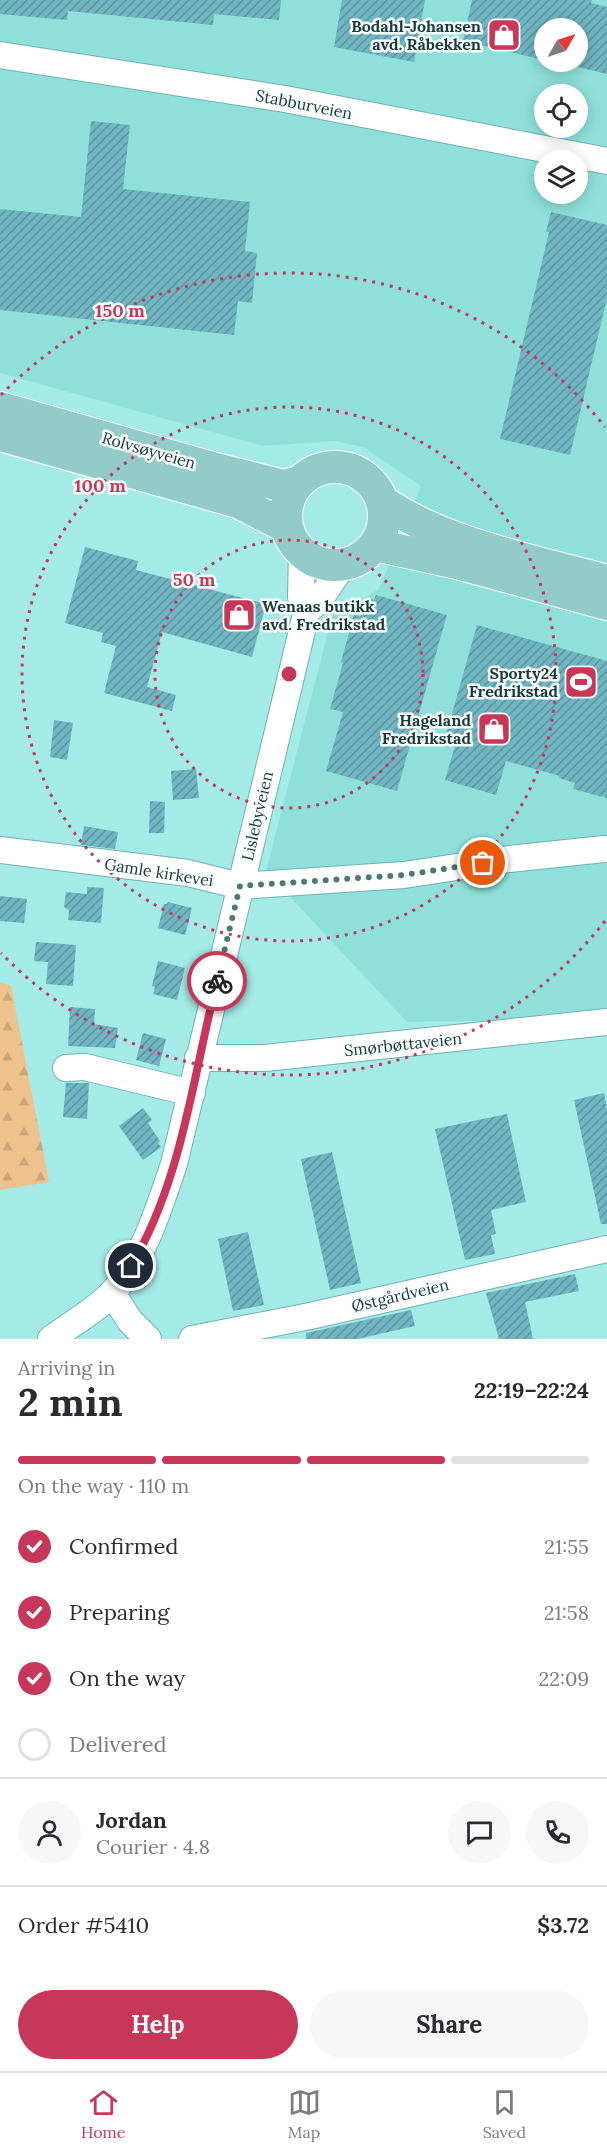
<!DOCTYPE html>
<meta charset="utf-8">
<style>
:root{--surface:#fff;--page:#f7f7f7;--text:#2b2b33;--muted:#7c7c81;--line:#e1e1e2;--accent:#c7375a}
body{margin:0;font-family:Lora,serif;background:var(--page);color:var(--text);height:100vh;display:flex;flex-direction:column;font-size:22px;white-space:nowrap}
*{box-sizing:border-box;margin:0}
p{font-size:20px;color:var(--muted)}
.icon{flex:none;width:33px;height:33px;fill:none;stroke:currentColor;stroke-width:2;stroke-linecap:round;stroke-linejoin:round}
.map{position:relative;height:1339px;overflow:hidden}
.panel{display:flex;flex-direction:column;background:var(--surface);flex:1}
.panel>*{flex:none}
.needle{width:39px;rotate:51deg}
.controls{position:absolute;left:534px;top:18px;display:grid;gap:12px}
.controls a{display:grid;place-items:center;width:54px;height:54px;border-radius:50%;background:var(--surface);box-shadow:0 3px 15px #0003;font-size:30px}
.pin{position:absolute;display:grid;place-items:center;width:51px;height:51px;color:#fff;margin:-26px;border:3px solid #fff;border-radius:50%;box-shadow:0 2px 6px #0007}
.courier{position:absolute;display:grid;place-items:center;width:60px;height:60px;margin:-30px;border:4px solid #c7375a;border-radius:50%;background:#fff;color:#222;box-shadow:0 2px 8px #0007}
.overview em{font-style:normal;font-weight:800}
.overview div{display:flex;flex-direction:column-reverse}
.overview{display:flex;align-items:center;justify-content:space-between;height:102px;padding:0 18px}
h1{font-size:39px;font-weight:800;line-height:45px}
.bar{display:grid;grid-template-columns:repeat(4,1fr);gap:9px 6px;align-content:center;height:72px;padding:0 18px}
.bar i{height:8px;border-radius:4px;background:var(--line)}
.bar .current{background:var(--accent)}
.bar p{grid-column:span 4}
.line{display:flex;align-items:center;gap:15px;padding:0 18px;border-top:2px solid var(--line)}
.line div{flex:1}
.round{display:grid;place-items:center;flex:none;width:63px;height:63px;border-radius:32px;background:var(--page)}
ol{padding:0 18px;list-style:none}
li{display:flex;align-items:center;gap:18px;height:66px}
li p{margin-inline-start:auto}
li .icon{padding:6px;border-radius:50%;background:var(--accent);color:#fff;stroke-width:4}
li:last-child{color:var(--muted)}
li i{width:33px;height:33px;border:3px solid var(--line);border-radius:50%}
.cta{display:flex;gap:12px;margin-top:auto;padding:12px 18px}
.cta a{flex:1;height:69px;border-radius:36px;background:var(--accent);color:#fff;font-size:24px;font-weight:800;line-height:69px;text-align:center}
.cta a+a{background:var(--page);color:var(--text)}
.dock{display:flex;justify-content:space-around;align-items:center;height:84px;border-top:2px solid var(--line);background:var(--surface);font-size:16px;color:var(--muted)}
.dock a{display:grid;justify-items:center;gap:3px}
.dock .current{color:var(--accent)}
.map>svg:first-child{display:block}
.built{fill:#8fe0db;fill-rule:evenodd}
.forest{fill:url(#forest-firs)}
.building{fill:url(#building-hatch)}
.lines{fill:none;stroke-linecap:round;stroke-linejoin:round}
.minor-casing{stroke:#6db3af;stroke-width:28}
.major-casing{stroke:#fff;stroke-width:34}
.minor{stroke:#fff;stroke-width:26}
.major{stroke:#92cbc8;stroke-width:32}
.done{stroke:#4c7875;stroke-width:6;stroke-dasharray:0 10.8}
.route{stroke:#c7375a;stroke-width:8}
.ring{fill:none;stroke:#c7375a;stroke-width:3;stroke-dasharray:3 6}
.labels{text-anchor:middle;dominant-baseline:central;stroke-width:5;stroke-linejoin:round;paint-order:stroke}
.poi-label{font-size:16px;font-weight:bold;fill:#1c3a38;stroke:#f7fefd;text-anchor:end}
.street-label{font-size:16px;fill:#1c3a38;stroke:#f7fefd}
.centre{fill:#c7375a;stroke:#f7fefd;stroke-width:3}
.ring-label{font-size:18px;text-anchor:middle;font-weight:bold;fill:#c7375a;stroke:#f7fefd;stroke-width:5;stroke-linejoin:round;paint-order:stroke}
</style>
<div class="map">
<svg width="607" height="1339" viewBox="0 0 607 1339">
<defs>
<pattern id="forest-firs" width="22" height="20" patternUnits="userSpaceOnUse" patternTransform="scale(1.5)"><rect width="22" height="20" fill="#efc28d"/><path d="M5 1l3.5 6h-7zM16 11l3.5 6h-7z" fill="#cca77a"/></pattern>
<pattern id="building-hatch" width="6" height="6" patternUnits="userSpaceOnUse" patternTransform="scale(1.5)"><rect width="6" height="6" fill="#71b5c2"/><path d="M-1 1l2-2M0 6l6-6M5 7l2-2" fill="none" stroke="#5c949f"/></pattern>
</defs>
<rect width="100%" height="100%" fill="#a4eae6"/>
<!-- built -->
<path class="built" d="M0,0H607V1019L407,1022L266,871L332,617L379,589L421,486L363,447L334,441L263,446L0,373ZM544,28H578V62H544ZM544,94H578V128H544ZM544,160H578V194H544Z"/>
<!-- forest -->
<path class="forest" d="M0,982L11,986L49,1182L0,1190Z"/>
<!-- building -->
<path class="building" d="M0,0H281L279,20L214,14L213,25L68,11L67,20L0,14Z
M342,0H425L414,62L334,47Z
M472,0H592L591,3L607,7V74L578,67V28H544V60L463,41Z
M91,121L130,125L123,189L250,202L245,251L257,253L252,303L238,301L234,335L0,310V209L81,217Z
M551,212L607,225V298L570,455L500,439L549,232H546Z
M85,547L138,561L136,570L266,604L252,657L162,632L147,687L176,695L172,711L104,693L116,646L101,642L103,633L65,623Z
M376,595L447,615L397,791L326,771L343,712L330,709L343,663L341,662L354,615L361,616L366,597L374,600Z
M477,625L607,661V798L573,789L575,783L559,778L560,776L506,761L496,795L445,780L455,746L444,742Z
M54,720L73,723L67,760L50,757Z
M196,769L199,798L173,800L171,771Z
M150,801L165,802L164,833H149Z
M84,826L118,832L115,849L81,845Z
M87,887L104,888L101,923L68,920L69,910L64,907L66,892L87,894Z
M0,896L27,899L24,923L0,921Z
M168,902L192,908L185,935L158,928L164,904H167Z
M36,942L76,945L73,986L46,984L48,962L34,961Z
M158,961L185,968L177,1000L153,994L155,987L152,986Z
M70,1007L95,1009L94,1024L118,1028L115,1048L68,1046Z
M143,1033L166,1039L159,1066L136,1060Z
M66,1083H89L87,1119L63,1117Z
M604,1093L607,1109V1224H601L574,1100Z
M143,1108L152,1120L148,1123L160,1141L158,1143L161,1147L143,1160L119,1126Z
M507,1114L526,1202L491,1210L496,1234L491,1235L495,1254L465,1260L435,1129Z
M332,1152L361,1283L330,1290L301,1159Z
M248,1232L264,1305L233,1311L218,1239Z
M575,1274L579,1291L525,1302L533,1339H499L486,1293Z
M411,1310L415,1326L357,1339H306V1333Z"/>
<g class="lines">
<defs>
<path id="minor" d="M0,55L285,99L607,161
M307,610C325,600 330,578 346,564
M0,850L188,873L240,886L404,875L509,859L604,849
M198,1058H265L607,1022
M66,1068L85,1067L192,1093
M112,1293L130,1321L148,1339
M51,1339C71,1324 97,1310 113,1292C145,1257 159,1207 174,1164L307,610L301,597L302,552
M192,1339L310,1316L607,1249"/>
<path id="major" d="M0,408L212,468L284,486L299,482
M0,435L238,502L287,527
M286 516a49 49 0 1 1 98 0a49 49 0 1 1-98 0Z
M382,501C443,544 535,561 607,581
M375,545L457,563L607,604"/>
</defs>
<!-- minor casing -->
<use href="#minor" class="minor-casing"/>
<!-- major casing -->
<use href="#major" class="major-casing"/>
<!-- minor -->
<use href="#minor" class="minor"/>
<!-- major -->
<use href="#major" class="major"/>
</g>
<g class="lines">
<!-- done -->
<path class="done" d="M217,981L240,886L404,875L483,863"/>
<!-- route -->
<path class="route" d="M131,1266C182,1181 193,1076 217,981"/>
</g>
<!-- distance rings -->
<g class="ring">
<circle cx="289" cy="674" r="134"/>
<circle cx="289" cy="674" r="267"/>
<path d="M605 921A401 401 0 0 1 1 953M1 395A401 401 0 0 1 605 427"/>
</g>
<!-- icons -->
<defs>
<symbol id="shop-square" viewBox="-11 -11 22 22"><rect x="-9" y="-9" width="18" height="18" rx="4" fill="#c7375a" stroke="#f7fefd"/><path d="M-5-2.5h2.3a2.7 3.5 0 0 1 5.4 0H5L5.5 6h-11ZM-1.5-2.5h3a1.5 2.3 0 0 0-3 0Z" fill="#fff"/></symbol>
<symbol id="stadium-square" viewBox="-11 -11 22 22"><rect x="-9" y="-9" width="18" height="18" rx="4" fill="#c7375a" stroke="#f7fefd"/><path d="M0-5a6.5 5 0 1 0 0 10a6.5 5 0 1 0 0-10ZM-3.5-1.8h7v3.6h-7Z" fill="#fff"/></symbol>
</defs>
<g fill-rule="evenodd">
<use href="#shop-square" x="485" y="16" width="38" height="38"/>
<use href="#shop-square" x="220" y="596" width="38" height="38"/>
<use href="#stadium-square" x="562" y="663" width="38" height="38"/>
<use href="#shop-square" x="475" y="710" width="38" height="38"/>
</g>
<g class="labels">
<!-- poi labels -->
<g class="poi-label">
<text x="481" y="26">Bodahl-Johansen<tspan x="481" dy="18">avd. Råbekken</tspan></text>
<text x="262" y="606" text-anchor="start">Wenaas butikk<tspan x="262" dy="18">avd. Fredrikstad</tspan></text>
<text x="558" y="673">Sporty24<tspan x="558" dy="18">Fredrikstad</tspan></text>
<text x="471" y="720">Hageland<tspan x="471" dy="18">Fredrikstad</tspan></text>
</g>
<!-- street labels -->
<g class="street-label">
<text transform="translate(304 104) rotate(11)">Stabburveien</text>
<text transform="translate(149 450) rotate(16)">Rolvsøyveien</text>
<text transform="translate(257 816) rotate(-77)">Lislebyveien</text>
<text transform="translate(159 872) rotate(9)">Gamle kirkevei</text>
<text transform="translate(403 1044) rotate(-6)">Smørbøttaveien</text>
<text transform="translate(400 1295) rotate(-13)">Østgårdveien</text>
</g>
</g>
<circle cx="289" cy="674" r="9" class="centre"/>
<g class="ring-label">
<text x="120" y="317">150 m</text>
<text x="100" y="492">100 m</text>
<text x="194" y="586">50 m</text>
</g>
</svg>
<div class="controls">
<a><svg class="needle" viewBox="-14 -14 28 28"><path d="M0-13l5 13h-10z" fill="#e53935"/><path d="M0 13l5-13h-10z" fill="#7c7c81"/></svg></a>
<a><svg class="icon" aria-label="locate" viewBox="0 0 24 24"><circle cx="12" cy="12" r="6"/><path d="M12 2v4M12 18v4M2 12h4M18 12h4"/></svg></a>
<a><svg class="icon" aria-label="layers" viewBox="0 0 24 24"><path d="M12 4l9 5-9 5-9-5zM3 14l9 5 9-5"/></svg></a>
</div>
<div class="pin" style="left:483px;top:863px;background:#ea580c"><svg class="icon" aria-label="bag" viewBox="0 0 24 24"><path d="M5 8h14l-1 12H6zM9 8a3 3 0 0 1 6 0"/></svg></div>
<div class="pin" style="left:131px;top:1266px;background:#1f2937"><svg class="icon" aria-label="home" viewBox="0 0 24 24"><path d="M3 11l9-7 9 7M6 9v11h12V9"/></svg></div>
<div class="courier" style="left:217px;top:981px"><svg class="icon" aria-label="bike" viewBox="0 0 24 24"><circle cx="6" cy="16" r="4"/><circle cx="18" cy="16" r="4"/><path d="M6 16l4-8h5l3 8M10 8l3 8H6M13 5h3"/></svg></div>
</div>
<section class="panel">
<div class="overview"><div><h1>2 min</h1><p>Arriving in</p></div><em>22:19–22:24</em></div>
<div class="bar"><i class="current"></i><i class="current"></i><i class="current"></i><i></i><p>On the way · 110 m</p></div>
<ol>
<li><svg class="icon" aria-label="check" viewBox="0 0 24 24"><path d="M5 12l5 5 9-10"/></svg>Confirmed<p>21:55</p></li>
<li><svg class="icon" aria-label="check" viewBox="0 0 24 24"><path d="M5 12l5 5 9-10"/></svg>Preparing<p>21:58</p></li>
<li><svg class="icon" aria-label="check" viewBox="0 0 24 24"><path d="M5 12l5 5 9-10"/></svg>On the way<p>22:09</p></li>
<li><i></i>Delivered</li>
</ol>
<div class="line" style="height:108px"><a class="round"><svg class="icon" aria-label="person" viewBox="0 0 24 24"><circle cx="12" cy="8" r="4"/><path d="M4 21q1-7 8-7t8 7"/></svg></a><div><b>Jordan</b><p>Courier · 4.8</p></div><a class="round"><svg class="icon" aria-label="chat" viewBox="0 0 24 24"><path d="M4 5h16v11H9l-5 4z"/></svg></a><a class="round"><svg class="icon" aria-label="phone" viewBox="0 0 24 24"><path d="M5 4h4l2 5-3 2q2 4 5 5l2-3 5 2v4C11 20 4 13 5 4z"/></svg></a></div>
<div class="line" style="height:78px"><div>Order #5410</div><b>$3.72</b></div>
<div class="cta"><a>Help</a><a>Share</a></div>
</section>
<nav class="dock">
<a class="current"><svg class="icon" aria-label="home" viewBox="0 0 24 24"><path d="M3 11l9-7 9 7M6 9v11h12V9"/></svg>Home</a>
<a><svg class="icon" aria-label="map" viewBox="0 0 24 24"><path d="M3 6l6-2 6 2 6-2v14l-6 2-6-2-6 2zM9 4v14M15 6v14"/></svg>Map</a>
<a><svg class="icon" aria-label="saved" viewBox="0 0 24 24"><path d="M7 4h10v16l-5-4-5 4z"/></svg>Saved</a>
</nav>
